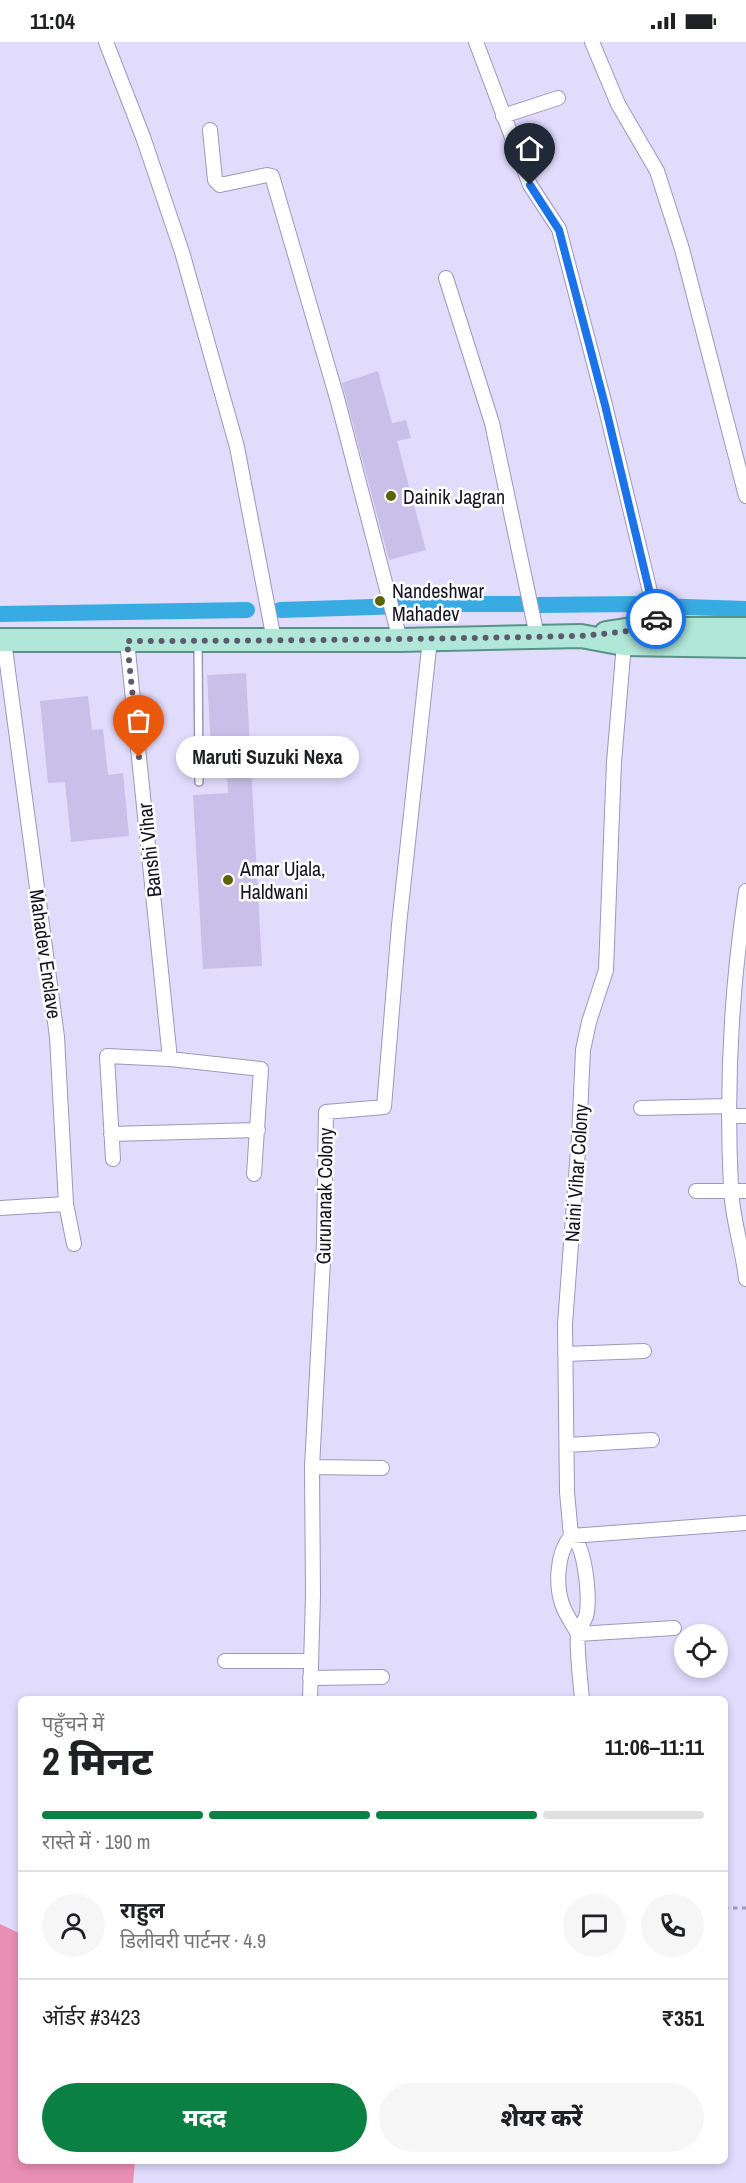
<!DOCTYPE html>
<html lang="hi">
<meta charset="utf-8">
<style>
:root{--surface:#fff;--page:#f6f6f6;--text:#202124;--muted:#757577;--line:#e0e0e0;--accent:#0b8043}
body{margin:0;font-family:"Archivo Narrow","Noto Sans Devanagari",sans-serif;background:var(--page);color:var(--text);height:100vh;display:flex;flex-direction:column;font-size:22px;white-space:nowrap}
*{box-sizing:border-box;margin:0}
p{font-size:20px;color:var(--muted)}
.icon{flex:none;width:33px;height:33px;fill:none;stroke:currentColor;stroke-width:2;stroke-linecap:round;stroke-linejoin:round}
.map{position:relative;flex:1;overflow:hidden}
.details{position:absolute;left:18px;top:1654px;width:710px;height:468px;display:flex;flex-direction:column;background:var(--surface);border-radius:9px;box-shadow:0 3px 9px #0003}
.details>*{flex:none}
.controls{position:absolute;left:674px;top:1582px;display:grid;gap:12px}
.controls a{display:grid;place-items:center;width:54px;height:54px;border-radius:50%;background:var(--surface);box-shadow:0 3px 9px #0003;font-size:30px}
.pin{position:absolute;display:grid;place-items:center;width:51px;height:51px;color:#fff;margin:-62px -26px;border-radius:50% 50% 50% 0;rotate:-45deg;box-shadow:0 0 6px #0007}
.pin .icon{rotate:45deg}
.courier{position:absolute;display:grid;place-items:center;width:60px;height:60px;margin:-30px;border:4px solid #1a73e8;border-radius:50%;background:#fff;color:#222;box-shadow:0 2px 8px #0007}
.bubble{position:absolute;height:42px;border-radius:21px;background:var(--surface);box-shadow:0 3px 9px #0003;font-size:20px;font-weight:800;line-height:42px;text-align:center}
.overview em{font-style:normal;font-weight:800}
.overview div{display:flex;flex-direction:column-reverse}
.overview{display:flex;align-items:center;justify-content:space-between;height:102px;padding:0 24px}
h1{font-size:39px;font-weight:800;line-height:45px}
.bar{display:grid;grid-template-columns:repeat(4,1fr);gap:9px 6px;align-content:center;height:72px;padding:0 24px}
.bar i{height:8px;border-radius:4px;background:var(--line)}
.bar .current{background:var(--accent)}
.bar p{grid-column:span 4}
.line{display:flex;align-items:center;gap:15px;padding:0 24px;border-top:2px solid var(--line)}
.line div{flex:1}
.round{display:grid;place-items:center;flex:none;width:63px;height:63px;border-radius:32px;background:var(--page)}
.button{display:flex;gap:12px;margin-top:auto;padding:12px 24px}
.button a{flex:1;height:69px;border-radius:36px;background:var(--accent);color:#fff;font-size:24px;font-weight:800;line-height:69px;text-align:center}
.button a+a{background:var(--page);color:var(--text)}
.status{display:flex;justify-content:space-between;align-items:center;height:42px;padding:0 30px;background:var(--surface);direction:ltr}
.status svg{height:16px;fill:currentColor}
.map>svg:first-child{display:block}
.green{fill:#ea8fb4}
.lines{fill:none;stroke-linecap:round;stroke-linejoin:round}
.canal{stroke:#38abe3;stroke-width:16}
.building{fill:#c8c0e8}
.lane-casing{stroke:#9e97bd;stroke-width:10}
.street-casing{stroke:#9e97bd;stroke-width:16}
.primary-casing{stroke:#589387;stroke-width:26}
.path{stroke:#a09bb6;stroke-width:3;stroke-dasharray:4.5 4.5;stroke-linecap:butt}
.lane{stroke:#fff;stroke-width:7}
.street{stroke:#fff;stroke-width:14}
.primary{stroke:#b0e7d8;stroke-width:22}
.done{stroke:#5e5a6e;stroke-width:6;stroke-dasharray:0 10.8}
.route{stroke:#1a73e8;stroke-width:8}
.poi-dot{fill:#5d6300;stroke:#fff;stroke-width:2}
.labels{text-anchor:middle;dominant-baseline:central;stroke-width:5;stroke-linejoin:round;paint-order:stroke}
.poi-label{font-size:20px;fill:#171422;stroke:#fff;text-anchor:start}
.street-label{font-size:20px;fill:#171422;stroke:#fff}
</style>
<div class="status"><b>11:04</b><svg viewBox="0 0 49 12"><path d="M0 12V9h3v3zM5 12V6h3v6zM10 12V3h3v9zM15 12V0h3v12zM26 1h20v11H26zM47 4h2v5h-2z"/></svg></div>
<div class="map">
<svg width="746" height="2141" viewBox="0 0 746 2141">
<rect width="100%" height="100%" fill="#e1dbfc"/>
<!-- green -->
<path class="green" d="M0,1882L21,1892V2120H135L133,2141H0Z"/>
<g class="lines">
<!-- canal -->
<path class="canal" d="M539,563L635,562
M656,564L746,567
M280,568L465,562H523
M0,572L247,568"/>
</g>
<!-- building -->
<path class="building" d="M378,329L392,381L406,378L411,396L397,399L426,508L389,518L342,341Z
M246,631L262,924L203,927L193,753L228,751L226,706H211L207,633Z
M88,654L92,688L103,687L108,733L123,731L129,794L71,800L65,740L48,741L40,659Z"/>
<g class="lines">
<defs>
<path id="lane" d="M198,601L199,740"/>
<path id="street" d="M106,0L143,95L182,210L237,405L274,598
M476,0L530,143L559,187L605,363L659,587
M592,0L618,62L657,129L682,207L746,454
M503,74L558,56
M210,88L215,138L220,143L267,133L272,134L337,356L400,598
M446,236L492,381L537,594
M127,599L170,1017
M746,849C731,947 726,1047 731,1146C732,1177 743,1207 746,1237
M641,1066L729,1064
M729,1074H746
M111,1092L258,1088
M113,1117L107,1014L170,1017L261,1027L254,1132
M696,1149H746
M66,1162L74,1202
M0,1166L66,1162L57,995L4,599
M565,1312L644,1309
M567,1403L652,1398
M312,1425L382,1426
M674,1586L578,1592C574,1584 568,1576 564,1567C555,1546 556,1512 571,1494L746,1481
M225,1619H311
M310,1636L382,1635
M310,1658L313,1553L312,1425L324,1200L326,1070L384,1065L399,883L430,597
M582,1658C581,1643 576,1604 578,1592C580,1584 586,1578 587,1570C589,1554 586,1503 571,1494L567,1450L565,1282L579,1095L583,1008L589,980L606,928L614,720L624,602"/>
<path id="primary" d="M606,591L632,587H746
M0,598H400L581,594L624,602L746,604"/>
</defs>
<!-- lane casing -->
<use href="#lane" class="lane-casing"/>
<!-- street casing -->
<use href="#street" class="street-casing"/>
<!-- primary casing -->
<use href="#primary" class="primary-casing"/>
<!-- path -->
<path class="path" d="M724,1866H746"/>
<!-- lane -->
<use href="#lane" class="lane"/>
<!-- street -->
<use href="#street" class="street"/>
<!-- primary -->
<use href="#primary" class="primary"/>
</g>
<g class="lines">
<!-- done -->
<path class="done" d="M139,715L127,599C277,599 427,597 577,594C604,593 631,587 658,587L656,577"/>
<!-- route -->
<path class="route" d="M530,143L559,188L605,363L656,577"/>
</g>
<!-- markers -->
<g class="poi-dot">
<circle cx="391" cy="454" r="6"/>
<circle cx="380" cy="559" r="6"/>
<circle cx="228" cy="838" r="6"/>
</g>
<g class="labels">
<!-- poi labels -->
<g class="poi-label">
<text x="403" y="454">Dainik Jagran</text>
<text x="392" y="548">Nandeshwar<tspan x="392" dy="23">Mahadev</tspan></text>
<text x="240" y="826">Amar Ujala,<tspan x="240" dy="23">Haldwani</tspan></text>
</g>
<!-- street labels -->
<g class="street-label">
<text transform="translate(149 808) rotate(-96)">Banshi Vihar</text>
<text transform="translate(46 912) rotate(82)">Mahadev Enclave</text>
<text transform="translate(576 1131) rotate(-86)">Naini Vihar Colony</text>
<text transform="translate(324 1154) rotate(-89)">Gurunanak Colony</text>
</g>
</g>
</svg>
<div class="controls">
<a><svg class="icon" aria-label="locate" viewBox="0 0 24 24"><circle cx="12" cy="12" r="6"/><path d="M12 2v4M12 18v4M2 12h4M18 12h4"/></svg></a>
</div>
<div class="pin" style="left:139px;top:715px;background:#ea580c"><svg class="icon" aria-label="bag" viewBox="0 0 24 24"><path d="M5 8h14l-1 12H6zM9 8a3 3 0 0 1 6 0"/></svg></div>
<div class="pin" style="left:530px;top:143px;background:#1f2937"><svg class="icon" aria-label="home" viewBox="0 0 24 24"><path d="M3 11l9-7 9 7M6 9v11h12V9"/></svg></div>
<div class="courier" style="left:656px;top:577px"><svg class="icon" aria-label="car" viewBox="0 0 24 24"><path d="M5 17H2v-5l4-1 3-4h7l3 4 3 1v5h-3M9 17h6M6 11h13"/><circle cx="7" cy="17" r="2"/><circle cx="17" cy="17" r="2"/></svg></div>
<div class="bubble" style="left:176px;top:694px;width:183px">Maruti Suzuki Nexa</div>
<section class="details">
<div class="overview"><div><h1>2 मिनट</h1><p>पहुँचने में</p></div><em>11:06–11:11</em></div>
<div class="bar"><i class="current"></i><i class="current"></i><i class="current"></i><i></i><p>रास्ते में · 190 m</p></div>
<div class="line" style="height:108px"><a class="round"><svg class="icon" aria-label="person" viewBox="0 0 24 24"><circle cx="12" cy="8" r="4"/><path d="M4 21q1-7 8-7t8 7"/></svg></a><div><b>राहुल</b><p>डिलीवरी पार्टनर · 4.9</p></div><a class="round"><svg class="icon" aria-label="chat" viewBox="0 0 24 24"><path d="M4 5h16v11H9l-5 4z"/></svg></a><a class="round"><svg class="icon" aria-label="phone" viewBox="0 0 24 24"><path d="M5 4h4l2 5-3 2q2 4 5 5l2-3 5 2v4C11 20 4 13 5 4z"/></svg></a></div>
<div class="line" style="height:78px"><div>ऑर्डर #3423</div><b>₹351</b></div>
<div class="button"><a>मदद</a><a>शेयर करें</a></div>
</section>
</div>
